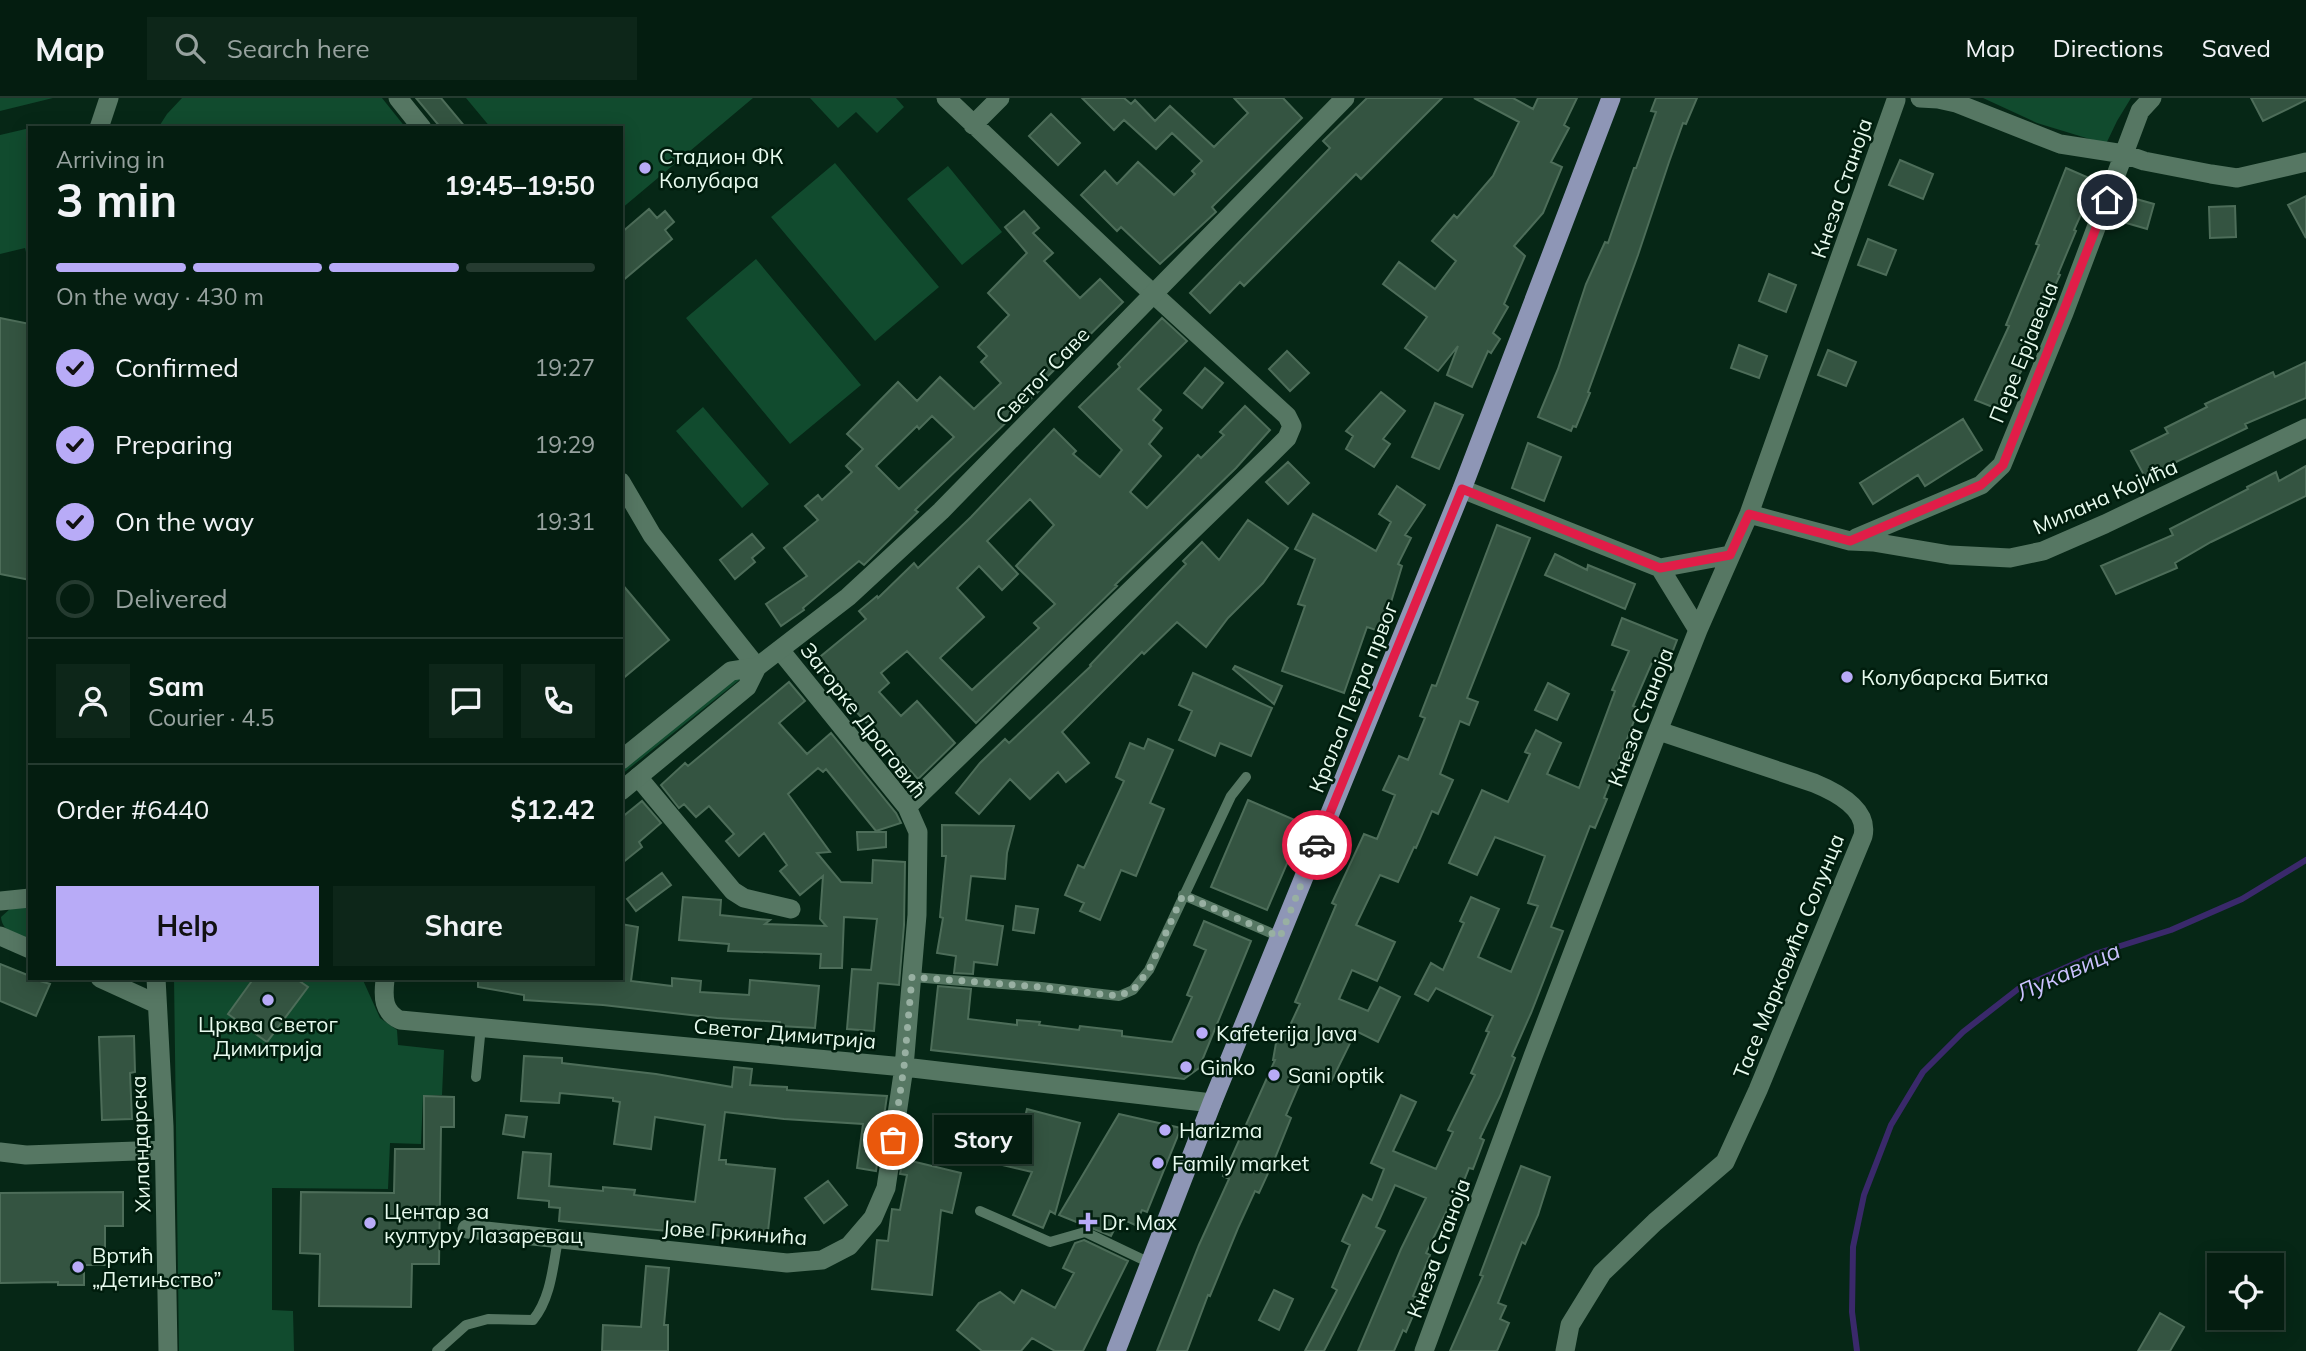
<!DOCTYPE html>
<meta charset="utf-8">
<style>
:root{--surface:#041d10;--page:#0d2619;--text:#f1f3f6;--muted:#97a29f;--line:#253b30;--accent:#b8abf7}
body{margin:0;font-family:Mulish,sans-serif;background:var(--page);color:var(--text);height:100vh;display:flex;flex-direction:column;font-size:26px;white-space:nowrap}
*{box-sizing:border-box;margin:0}
p{font-size:23px;color:var(--muted)}
.icon{flex:none;width:38px;height:38px;fill:none;stroke:currentColor;stroke-width:2;stroke-linecap:round;stroke-linejoin:round}
.map{position:relative;flex:1;overflow:hidden}
.sheet{position:absolute;left:28px;top:28px;width:595px;height:854px;display:flex;flex-direction:column;background:var(--surface);border-radius:0px;box-shadow:0 4px 18px #0003,0 0 0 2px var(--line)}
.sheet>*{flex:none}
.buttons{position:absolute;left:2207px;top:1155px;display:grid;gap:14px}
.buttons a{display:grid;place-items:center;width:77px;height:77px;border-radius:0px;background:var(--surface);box-shadow:0 4px 18px #0003,0 0 0 2px var(--line);font-size:35px}
.pin{position:absolute;display:grid;place-items:center;width:60px;height:60px;color:#fff;margin:-30px;border:4px solid #fff;border-radius:50%;box-shadow:0 2px 7px #0007}
.courier{position:absolute;display:grid;place-items:center;width:70px;height:70px;margin:-35px;border:5px solid #e11d48;border-radius:50%;background:#fff;color:#222;box-shadow:0 2px 9px #0007}
.bubble{position:absolute;height:49px;border-radius:0px;background:var(--surface);box-shadow:0 4px 18px #0003,0 0 0 2px var(--line);font-size:23px;font-weight:700;line-height:49px;text-align:center}
.summary em{font-style:normal;font-weight:700}
.summary div{display:flex;flex-direction:column-reverse}
.summary{display:flex;align-items:center;justify-content:space-between;height:119px;padding:0 28px}
h1{font-size:46px;font-weight:700;line-height:52px}
.bar{display:grid;grid-template-columns:repeat(4,1fr);gap:10px 7px;align-content:center;height:84px;padding:0 28px}
.bar i{height:9px;border-radius:5px;background:var(--line)}
.bar .active{background:var(--accent)}
.bar p{grid-column:span 4}
.line{display:flex;align-items:center;gap:18px;padding:0 28px;border-top:2px solid var(--line)}
.line div{flex:1}
.round{display:grid;place-items:center;flex:none;width:74px;height:74px;border-radius:0px;background:var(--page)}
ol{padding:0 28px;list-style:none}
li{display:flex;align-items:center;gap:21px;height:77px}
li p{margin-inline-start:auto}
li .icon{padding:7px;border-radius:50%;background:var(--accent);color:#111;stroke-width:4}
li:last-child{color:var(--muted)}
li i{width:38px;height:38px;border:4px solid var(--line);border-radius:50%}
.button{display:flex;gap:14px;margin-top:auto;padding:14px 28px}
.button a{flex:1;height:80px;border-radius:0px;background:var(--accent);color:#111;font-size:28px;font-weight:700;line-height:80px;text-align:center}
.button a+a{background:var(--page);color:var(--text)}
header{display:flex;align-items:center;gap:42px;box-sizing:border-box;height:98px;padding:0 35px;background:var(--surface);border-bottom:2px solid var(--line)}
header strong{font-size:33px}
nav{display:flex;gap:38px;margin-inline-start:auto;font-size:24px}
.search{width:490px;height:63px;background:var(--page);display:flex;align-items:center;gap:18px;box-sizing:border-box;padding:0 24px;border-radius:0px;color:var(--muted);font-size:26px}
.map>svg:first-child{display:block}
.green{fill:#114b2e}
.lines{fill:none;stroke-linecap:round;stroke-linejoin:round}
.stream{stroke:#3a296b;stroke-width:6}
.building{fill:#345441;stroke:#4d6d59;stroke-width:2;fill-rule:evenodd}
.service{stroke:#567763;stroke-width:10}
.minor{stroke:#567763;stroke-width:19}
.tertiary{stroke:#567763;stroke-width:19}
.primary{stroke:#8e96b6;stroke-width:19}
.done{stroke:#98b0a2;stroke-width:7;stroke-dasharray:0 12.6}
.route{stroke:#e11d48;stroke-width:9}
.poi-dot{fill:#b8abf7;stroke:#001d0d;stroke-width:2.5}
.labels{text-anchor:middle;dominant-baseline:central;stroke-width:5;stroke-linejoin:round;paint-order:stroke}
.poi-label{font-size:21px;fill:#e7faee;stroke:#001d0d;text-anchor:start}
.street-label{font-size:21px;fill:#e7faee;stroke:#001d0d}
.water-label{font-size:23px;font-style:italic;fill:#cbc2ff;stroke:#001d0d}
</style>
<header>
<strong>Map</strong>
<div class="search"><svg class="icon" aria-label="search" viewBox="0 0 24 24"><circle cx="10" cy="10" r="6"/><path d="M15 15l6 6"/></svg>Search here</div>
<nav><a>Map</a><a>Directions</a><a>Saved</a></nav>
</header>
<div class="map">
<svg width="2306" height="1253" viewBox="0 0 2306 1253">
<rect width="100%" height="100%" fill="#062716"/>
<!-- green -->
<path class="green" d="M0,0H53L0,13Z
M182,0H382L406,30H158L167,16Z
M466,0H753L621,111V30H491Z
M810,0H896L904,9L877,35L856,14L838,30Z
M1983,0H2131L2117,23L2106,46L2037,25Z
M30,30V171L25,150L0,156V37Z
M835,65L939,189L875,243L771,119Z
M948,68L1002,134L962,167L907,101Z
M756,161L861,287L790,346L686,220Z
M703,309L769,386L742,410L676,333Z
M738,573L743,579L621,677V667Z
M30,809V842C17,837 2,834 1,819L11,810Z
M174,880H362L380,920L397,932L398,947L444,952L442,997L423,998L421,1046L390,1045L388,1091L272,1090V1212L293,1213L294,1253H179Z"/>
<g class="lines">
<!-- stream -->
<path class="stream" d="M1857,1253L1852,1214L1853,1149L1864,1097L1891,1027L1923,974L1963,934L2018,891L2098,855L2171,832L2242,801L2306,762"/>
</g>
<!-- building -->
<path class="building" d="M416,0H441L466,30H441Z
M1082,0H1124L1131,6L1135,2L1155,23L1170,8L1214,49L1248,15L1234,0H1283L1302,20L1212,109L1216,114L1160,166L1121,129L1117,133L1081,97L1105,73L1117,86L1138,64L1174,97L1195,76L1192,73L1202,63L1172,35L1156,51L1124,22L1114,32Z
M1367,0H1442L1361,81L1356,76L1244,188L1240,184L1210,215L1190,195L1330,50L1323,43Z
M1474,0H1513L1533,11L1538,0H1577L1564,27L1569,30L1551,64L1562,69L1543,115L1514,148L1525,158L1504,206L1508,209L1493,235L1500,241L1491,255L1488,253L1472,289L1447,277L1458,248L1438,273L1405,250L1427,219L1383,186L1399,164L1435,191L1456,163L1432,143L1454,117L1457,120L1493,78L1519,24Z
M1656,0H1697L1686,26L1683,25L1669,64L1638,157L1588,294L1590,295L1576,329L1573,328L1571,333L1538,319L1558,271L1586,186L1605,144L1608,145L1634,70H1636L1656,14L1651,13Z
M2251,0H2306V2L2263,23Z
M1051,16L1080,45L1058,67L1029,38Z
M1900,62L1933,76L1923,101L1889,87Z
M2066,70L2096,83L2074,132L2076,133L2058,176L2060,177L2043,213L2045,214L2029,251L2032,253L2018,279L2014,277L2000,312L1975,302L2009,228L2006,227L2039,147L2036,146Z
M2122,97L2154,106L2147,131L2116,122Z
M2306,98V140L2288,107Z
M2235,108L2236,139L2210,140L2209,109Z
M649,111L657,120L665,113L674,124L665,132L672,141L621,184V135Z
M1024,113L1039,130L1033,135L1053,155L1044,163L1080,200L1100,181L1123,204L1040,286L1043,289L915,412L918,414L864,467L859,463L803,510L804,512L781,528L766,506L807,478L784,450L818,422L805,408L818,397L822,402L852,374L846,368L863,351L847,336L898,284L917,303L940,279L974,311L1001,285L981,264L987,258L978,249L1009,217L988,195L1027,155L1005,129ZM932,318L954,339L899,391L876,368L917,328L919,331Z
M1868,141L1896,152L1886,177L1858,167Z
M1769,176L1796,187L1786,214L1759,203Z
M0,220L30,226V482L0,476Z
M1162,220L1187,243L1138,291L1161,312L1153,322L1162,330L1149,346L1161,358L1130,394L1147,410L1198,357L1201,360L1224,337L1220,334L1245,308L1270,332L1236,370L1115,487L1117,488L976,625L907,553L881,575L889,585L879,594L901,618L917,603L955,645L918,681L840,596L842,595L815,563L866,521L859,513L877,498L878,500L914,465L918,470L971,419L1054,331L1076,353L1073,356L1100,379L1122,352L1079,309L1120,269L1118,266ZM1030,401L1054,427L1016,468L1055,506L1034,525L1039,530L972,592L940,560L984,519L957,490L979,468L1002,492L1018,476L987,443Z
M1739,247L1767,258L1759,280L1731,270Z
M1828,252L1856,264L1846,288L1818,277Z
M1287,253L1309,275L1290,293L1269,271Z
M2306,264V300L2245,326L2247,330L2145,379L2131,353L2168,335L2165,330L2207,309L2205,306L2273,274L2275,279Z
M1205,270L1223,285L1202,310L1184,295Z
M1381,294L1405,313L1383,341L1390,346L1374,369L1346,351L1353,338L1346,333Z
M1435,305L1463,317L1439,371L1412,359Z
M1963,321L1982,352L1925,388L1918,377L1873,406L1860,385Z
M1528,345L1561,359L1544,403L1512,390Z
M1288,364L1309,385L1288,406L1266,384Z
M2306,368V398L2211,444L2175,465L2177,470L2116,496L2101,468L2173,437L2170,431L2248,391L2247,389L2276,374L2279,383Z
M1397,388L1425,407L1405,437L1411,440L1398,466L1402,468L1382,534L1367,529L1344,595L1282,573L1305,508L1298,506L1315,461L1295,451L1313,416L1376,453L1391,424L1379,416Z
M1248,422L1288,450L1263,485L1228,520L1206,549L1177,524L1144,556L1142,554L1062,634L1089,665L1066,684L1058,674L1030,701L1010,681L979,716L956,695L980,665L1005,641L1009,645L1091,568L1090,567L1186,466L1183,463L1202,444L1219,462Z
M1497,427L1530,440L1467,600L1478,604L1469,627L1460,623L1440,676L1453,682L1438,716L1432,713L1416,750L1414,749L1398,784L1380,777L1356,827L1395,844L1377,883L1352,872L1339,901L1368,913L1380,889L1400,899L1378,944L1356,933L1330,986L1304,975L1286,1017L1291,1020L1275,1060L1259,1095L1255,1093L1238,1130L1210,1198L1208,1197L1187,1253H1157L1199,1147L1229,1081L1223,1078L1275,962H1273L1276,945L1283,935L1286,936L1300,906L1295,904L1336,807L1332,805L1364,736L1377,741L1395,697L1383,692L1399,658L1408,662L1425,620L1420,618L1432,587L1436,588Z
M752,436L764,450L752,460L755,464L735,481L720,462Z
M1555,456L1587,472L1588,467L1635,486L1625,511L1545,477Z
M621,485L669,542L621,582Z
M1622,520L1677,542L1667,568L1653,562L1633,608L1639,610L1604,700L1607,701L1595,730L1590,728L1551,829L1563,833L1531,915L1512,958L1515,960L1500,998L1480,1040L1484,1042L1473,1071L1469,1070L1454,1108L1450,1106L1426,1155L1430,1157L1413,1198L1420,1201L1406,1234L1403,1232L1394,1253H1358L1401,1151L1426,1100L1395,1087L1376,1129L1385,1133L1324,1253H1305L1337,1192L1332,1189L1350,1147L1342,1143L1363,1097L1372,1102L1384,1071L1371,1065L1401,997L1416,1004L1393,1053L1436,1071L1453,1034L1448,1032L1475,977L1471,975L1489,934L1486,933L1493,918L1436,890L1428,903L1415,896L1431,865L1443,872L1464,825L1460,823L1471,799L1499,811L1478,859L1511,874L1538,808L1528,805L1545,758L1495,739L1477,777L1449,765L1482,692L1508,704L1530,656L1525,654L1536,632L1561,645L1547,676L1579,690L1615,593L1612,592L1629,553L1612,547Z
M1235,568L1282,588L1274,606L1233,571Z
M1193,575L1272,610L1251,658L1220,645L1215,658L1179,642L1192,613L1179,607Z
M789,584L805,603L779,625L807,656L831,635L896,715L901,725L876,733L826,671L823,674L818,670L788,696L830,754L817,755L841,784L872,785L873,762L905,764L904,827L899,887L878,885L874,933L847,931L852,871L871,872L877,821L844,819L842,870H820L821,856L728,853L729,846L679,842L683,799L721,802L720,817L770,822L765,826L826,828L820,821L823,778L800,797L780,773L787,767L764,735L739,758L726,743L734,736L709,708L696,719L684,706L679,710L661,687L685,665L688,668Z
M1548,585L1569,596L1557,622L1535,612Z
M1148,641L1173,652L1150,705L1164,711L1136,778L1121,772L1100,822L1080,813L1084,805L1065,797L1078,767L1084,770L1124,683L1116,679L1130,645L1144,651Z
M1248,702L1304,726L1267,812L1211,789Z
M642,703L661,725L639,744L642,749L621,766V720Z
M942,727L1014,728L1007,755L1005,781L971,778L966,822L1003,828L997,867L974,864L973,876L954,875L956,858L937,855L943,820L940,819L946,758H942Z
M857,734H886V749L858,752Z
M662,775L671,787L636,813L627,801Z
M1016,808L1038,811L1034,835L1013,832Z
M1204,823L1251,843L1199,970L1184,981L931,952L938,888L971,891L968,921L1017,927V922L1040,924L1039,927L1079,932L1080,928L1122,933V938L1172,944L1192,899L1187,897L1206,852L1194,847Z
M621,826L638,829L631,883L672,888V880L701,883L700,894L749,897L750,882L819,888L815,930L780,928V924L717,920L603,907L524,902V897L478,889V880H621Z
M0,866L30,878V880L50,886L36,918L0,903Z
M254,880H295L308,889L267,944L228,916Z
M134,938L135,974L130,975L132,1021L102,1022L99,939Z
M524,958L562,960V965L656,976L732,989L734,969L752,971L750,987L787,989V992L887,998L876,1073L857,1070L863,1026L784,1021L725,1014L719,1062H726V1066L775,1071L767,1142L559,1123L560,1110L549,1109V1103L518,1100L523,1054L551,1056L549,1088L603,1093V1089L635,1092L634,1097L695,1104L705,1027L655,1019L651,1051L614,1046L620,1004L613,1003V1000L560,995L559,1005L521,1003Z
M424,998L454,999V1029H441L439,1166H412L411,1209L319,1208L320,1156L300,1155L301,1094L394,1095L395,1051H424Z
M1027,1011L1080,1025L1055,1116L1050,1113L1043,1130L1013,1117L1032,1074L960,1057L970,1018L1022,1031Z
M1119,1016L1181,1030L1147,1114L1142,1112L1135,1127L1120,1120L1111,1138L1059,1117Z
M506,1017L527,1019L524,1039L503,1036Z
M903,1061L961,1075L952,1115L941,1112L932,1197L872,1191L877,1142L888,1143L892,1111L900,1112L907,1077L900,1076Z
M1521,1068L1550,1079L1538,1117L1525,1146L1522,1144L1498,1205L1506,1208L1500,1221L1509,1225L1497,1253H1450L1483,1178L1480,1177Z
M828,1083L847,1107L824,1125L805,1100Z
M123,1094V1128H105V1167H84V1187H58V1184L0,1185V1095Z
M1084,1142L1128,1163L1083,1253H1055L1032,1240L1021,1253H982L957,1232L979,1205L1000,1194L1014,1205L1022,1192L1055,1210L1074,1175L1063,1170L1075,1145Z
M646,1168L669,1170L664,1227H668V1253H602L603,1227L641,1229Z
M1274,1192L1293,1201L1279,1232L1259,1222Z
M2160,1215L2184,1229L2170,1253H2138Z"/>
<g class="lines">
<!-- service -->
<path class="service" d="M1183,797L1280,839
M912,879L1041,889L1119,898L1133,892L1149,872L1231,698L1246,679
M476,979L481,928
M980,1113L1050,1144L1085,1134L1150,1165
M437,1253L466,1227L488,1221L533,1222C551,1200 553,1168 558,1141"/>
<!-- minor -->
<path class="minor" d="M398,0L422,30
M1920,0L1938,1L1956,5L2060,46L2124,56L2144,63L2211,76L2237,80L2306,64
M973,27L1000,0
M99,30L109,0
M621,384L652,437L757,569
M1462,391L1660,470L1730,457
M1749,416L1850,443L1873,444L1950,457L2010,460L2043,453L2105,426L2306,330
M1856,440L1981,387L2002,367L2064,215L2140,13L2152,0
M1660,470L1698,532
M638,679L733,793L744,800L791,811
M907,709L1273,354L1287,340L1292,328L1287,318L1137,181L946,0
M0,838L30,851
M100,880L157,906
M156,880L164,1028L168,1253
M385,882C383,899 383,914 400,922L904,969L1212,1005
M0,1054L26,1057L164,1052
M467,1131L787,1165L822,1162L849,1148L873,1120L886,1090L904,969L917,817L918,734L907,709L780,552
M1424,1253L1533,958L1656,638L1698,532L1749,416L1896,2
M1565,1253L1570,1227L1602,1175L1655,1124L1725,1064L1758,992L1863,738C1869,711 1836,694 1814,685L1659,633"/>
<!-- tertiary -->
<path class="tertiary" d="M621,662L731,573L757,569
M621,693L747,589L757,569L848,499L941,413L1345,0
M0,803L30,800"/>
<!-- primary -->
<path class="primary" d="M1116,1253L1212,1005L1462,391L1611,0"/>
</g>
<g class="lines">
<!-- done -->
<path class="done" d="M893,1042L904,969L912,879L1041,889L1118,898L1133,892L1149,872L1183,797L1280,839L1317,747"/>
<!-- route -->
<path class="route" d="M1317,747L1462,391L1660,470L1730,457L1749,416L1850,443L1981,387L2003,367L2107,102"/>
</g>
<!-- markers -->
<g class="poi-dot">
<circle cx="645" cy="70" r="7"/>
<circle cx="1847" cy="579" r="7"/>
<circle cx="268" cy="902" r="7"/>
<circle cx="1202" cy="935" r="7"/>
<circle cx="1186" cy="969" r="7"/>
<circle cx="1274" cy="977" r="7"/>
<circle cx="1165" cy="1032" r="7"/>
<circle cx="1158" cy="1065" r="7"/>
<path d="M1084.5 1113.5h7v7h7v7h-7v7h-7v-7h-7v-7h7z"/>
<circle cx="370" cy="1125" r="7"/>
<circle cx="78" cy="1169" r="7"/>
</g>
<g class="labels">
<!-- poi labels -->
<g class="poi-label">
<text x="659" y="58">Стадион ФК<tspan x="659" dy="24">Колубара</tspan></text>
<text x="1861" y="579">Колубарска Битка</text>
<text x="268" y="926" text-anchor="middle">Црква Светог<tspan x="268" dy="24">Димитрија</tspan></text>
<text x="1216" y="935">Kafeterija Java</text>
<text x="1200" y="969">Ginko</text>
<text x="1288" y="977">Sani optik</text>
<text x="1179" y="1032">Harizma</text>
<text x="1172" y="1065">Family market</text>
<text x="384" y="1113">Центар за<tspan x="384" dy="24">културу Лазаревац</tspan></text>
<text x="1102" y="1124">Dr. Max</text>
<text x="92" y="1157">Вртић<tspan x="92" dy="24">„Детињство”</tspan></text>
</g>
<!-- street labels -->
<g class="street-label">
<text transform="translate(1841 90) rotate(-71)">Кнеза Станоја</text>
<text transform="translate(2023 254) rotate(-68)">Пере Ерјавеца</text>
<text transform="translate(1042 277) rotate(-46)">Светог Саве</text>
<text transform="translate(2105 398) rotate(-24)">Милана Којића</text>
<text transform="translate(1353 599) rotate(-68)">Краља Петра првог</text>
<text transform="translate(1640 619) rotate(-69)">Кнеза Станоја</text>
<text transform="translate(864 622) rotate(52)">Загорке Драговић</text>
<text transform="translate(1788 858) rotate(-68)">Тасе Марковића Солунца</text>
<text transform="translate(785 935) rotate(5)">Светог Димитрија</text>
<text transform="translate(140 1046) rotate(-92)">Хиландарска</text>
<text transform="translate(735 1134) rotate(4)">Јове Гркинића</text>
<text transform="translate(1438 1150) rotate(-70)">Кнеза Станоја</text>
</g>
<!-- water labels -->
<g class="water-label">
<text transform="translate(2068 873) rotate(-24)">Лукавица</text>
</g>
</g>
</svg>
<div class="buttons">
<a><svg class="icon" aria-label="locate" viewBox="0 0 24 24"><circle cx="12" cy="12" r="6"/><path d="M12 2v4M12 18v4M2 12h4M18 12h4"/></svg></a>
</div>
<div class="pin" style="left:893px;top:1042px;background:#ea580c"><svg class="icon" aria-label="bag" viewBox="0 0 24 24"><path d="M5 8h14l-1 12H6zM9 8a3 3 0 0 1 6 0"/></svg></div>
<div class="pin" style="left:2107px;top:102px;background:#1f2937"><svg class="icon" aria-label="home" viewBox="0 0 24 24"><path d="M3 11l9-7 9 7M6 9v11h12V9"/></svg></div>
<div class="courier" style="left:1317px;top:747px"><svg class="icon" aria-label="car" viewBox="0 0 24 24"><path d="M5 17H2v-5l4-1 3-4h7l3 4 3 1v5h-3M9 17h6M6 11h13"/><circle cx="7" cy="17" r="2"/><circle cx="17" cy="17" r="2"/></svg></div>
<div class="bubble" style="left:934px;top:1017px;width:98px">Story</div>
<section class="sheet">
<div class="summary"><div><h1>3 min</h1><p>Arriving in</p></div><em>19:45–19:50</em></div>
<div class="bar"><i class="active"></i><i class="active"></i><i class="active"></i><i></i><p>On the way · 430 m</p></div>
<ol>
<li><svg class="icon" aria-label="check" viewBox="0 0 24 24"><path d="M5 12l5 5 9-10"/></svg>Confirmed<p>19:27</p></li>
<li><svg class="icon" aria-label="check" viewBox="0 0 24 24"><path d="M5 12l5 5 9-10"/></svg>Preparing<p>19:29</p></li>
<li><svg class="icon" aria-label="check" viewBox="0 0 24 24"><path d="M5 12l5 5 9-10"/></svg>On the way<p>19:31</p></li>
<li><i></i>Delivered</li>
</ol>
<div class="line" style="height:126px"><a class="round"><svg class="icon" aria-label="person" viewBox="0 0 24 24"><circle cx="12" cy="8" r="4"/><path d="M4 21q1-7 8-7t8 7"/></svg></a><div><b>Sam</b><p>Courier · 4.5</p></div><a class="round"><svg class="icon" aria-label="chat" viewBox="0 0 24 24"><path d="M4 5h16v11H9l-5 4z"/></svg></a><a class="round"><svg class="icon" aria-label="phone" viewBox="0 0 24 24"><path d="M5 4h4l2 5-3 2q2 4 5 5l2-3 5 2v4C11 20 4 13 5 4z"/></svg></a></div>
<div class="line" style="height:91px"><div>Order #6440</div><b>$12.42</b></div>
<div class="button"><a>Help</a><a>Share</a></div>
</section>
</div>
